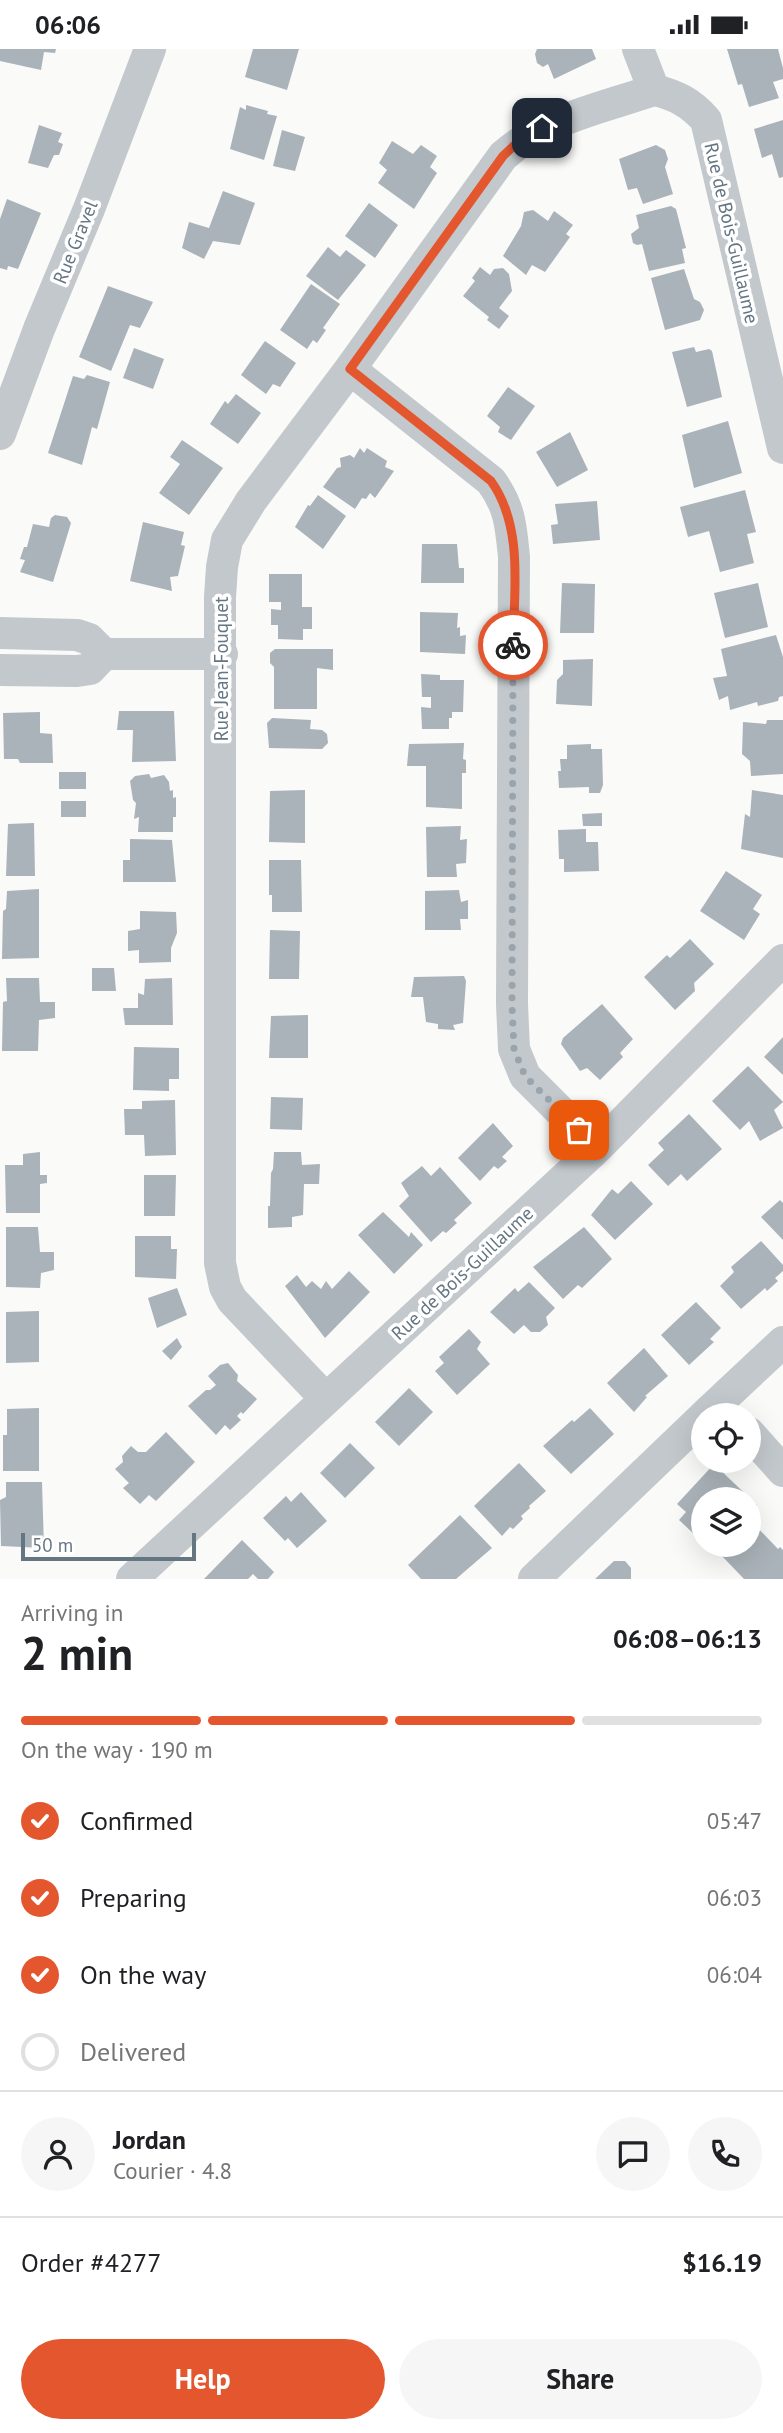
<!DOCTYPE html>
<meta charset="utf-8">
<style>
:root{--surface:#fff;--page:#f6f6f6;--text:#202124;--muted:#757577;--line:#e0e0e0;--accent:#e4572e}
body{margin:0;font-family:"PT Sans",sans-serif;background:var(--page);color:var(--text);height:100vh;display:flex;flex-direction:column;font-size:26px;white-space:nowrap}
*{box-sizing:border-box;margin:0}
p{font-size:23px;color:var(--muted)}
.icon{flex:none;width:38px;height:38px;fill:none;stroke:currentColor;stroke-width:2;stroke-linecap:round;stroke-linejoin:round}
.map{position:relative;height:1530px;overflow:hidden}
.details{display:flex;flex-direction:column;background:var(--surface);flex:1}
.details>*{flex:none}
.fabs{position:absolute;left:691px;top:1354px;display:grid;gap:14px}
.fabs a{display:grid;place-items:center;width:70px;height:70px;border-radius:50%;background:var(--surface);box-shadow:0 7px 28px #0002;font-size:35px}
.scale{position:absolute;left:21px;bottom:18px;width:175px;box-sizing:border-box;padding-left:7px;border:4px solid #657683;border-top:0;font-size:19px;line-height:24px;white-space:nowrap;color:#657683;-webkit-text-stroke:5px #fff;paint-order:stroke}
.pin{position:absolute;display:grid;place-items:center;width:60px;height:60px;color:#fff;margin:-30px;border-radius:14px;box-shadow:0 4px 10px #0006}
.courier{position:absolute;display:grid;place-items:center;width:70px;height:70px;margin:-35px;border:5px solid #e4572e;border-radius:50%;background:#fff;color:#222;box-shadow:0 2px 9px #0007}
.summary em{font-style:normal;font-weight:800}
.summary div{display:flex;flex-direction:column-reverse}
.summary{display:flex;align-items:center;justify-content:space-between;height:119px;padding:0 21px}
h1{font-size:46px;font-weight:800;line-height:52px}
.bar{display:grid;grid-template-columns:repeat(4,1fr);gap:10px 7px;align-content:center;height:84px;padding:0 21px}
.bar i{height:9px;border-radius:5px;background:var(--line)}
.bar .current{background:var(--accent)}
.bar p{grid-column:span 4}
.line{display:flex;align-items:center;gap:18px;padding:0 21px;border-top:2px solid var(--line)}
.line div{flex:1}
.round{display:grid;place-items:center;flex:none;width:74px;height:74px;border-radius:37px;background:var(--page)}
ol{padding:0 21px;list-style:none}
li{display:flex;align-items:center;gap:21px;height:77px}
li p{margin-inline-start:auto}
li .icon{padding:7px;border-radius:50%;background:var(--accent);color:#fff;stroke-width:4}
li:last-child{color:var(--muted)}
li i{width:38px;height:38px;border:4px solid var(--line);border-radius:50%}
.action{display:flex;gap:14px;margin-top:auto;padding:14px 21px}
.action a{flex:1;height:80px;border-radius:42px;background:var(--accent);color:#fff;font-size:28px;font-weight:800;line-height:80px;text-align:center}
.action a+a{background:var(--page);color:var(--text)}
.status{display:flex;justify-content:space-between;align-items:center;height:49px;padding:0 35px;background:var(--surface);direction:ltr}
.status svg{height:19px;fill:currentColor}
.map>svg:first-child{display:block}
.building{fill:#aab3b9}
.lines{fill:none;stroke-linecap:round;stroke-linejoin:round}
.minor{stroke:#c3c8cc;stroke-width:32}
.done{stroke:#99a4ac;stroke-width:7;stroke-dasharray:0 12.6}
.route{stroke:#e4572e;stroke-width:9}
.labels{text-anchor:middle;dominant-baseline:central;stroke-width:7;stroke-linejoin:round;paint-order:stroke}
.street-label{font-size:19px;fill:#657683;stroke:#fff}
</style>
<div class="status"><b>06:06</b><svg viewBox="0 0 49 12"><path d="M0 12V9h3v3zM5 12V6h3v6zM10 12V3h3v9zM15 12V0h3v12zM26 1h20v11H26zM47 4h2v5h-2z"/></svg></div>
<div class="map">
<svg width="783" height="1530" viewBox="0 0 783 1530">
<rect width="100%" height="100%" fill="#fafaf8"/>
<!-- building -->
<path class="building" d="M0,0H56L55,4L44,3L41,21L0,12Z
M253,0H299L287,41L245,28Z
M592,0L596,10L554,30L548,15L543,18L537,14L535,5L537,0Z
M727,0H778L783,19V30L773,33L779,49L749,58L742,35L738,36Z
M246,56L268,62L267,65L277,67L264,111L230,100L240,58L246,61Z
M783,71V128L779,129L772,105L762,109L754,80Z
M39,76L62,84L58,93L63,95L59,106H54L48,119L28,114Z
M282,81L305,88L295,122L273,117Z
M392,92L413,105L421,96L437,107L430,118L437,124L414,160L378,134L387,121L379,114Z
M656,96L665,101L668,110L665,118L673,145L643,155L637,139L628,141L619,110Z
M223,142L255,154L240,196L213,192L204,210L182,199L189,173L209,179Z
M7,150L41,164L18,220L8,217L7,221L0,219V170Z
M369,154L398,176L375,209L345,187Z
M671,157L676,160L686,199L682,200L685,214L649,222L642,195L637,196L633,194L631,185L639,179L636,166Z
M533,161L548,172L554,162L573,176L566,185L570,188L545,223L532,216L526,226L503,207L521,177L524,163Z
M328,198L340,208L346,201L366,216L338,251L306,227Z
M480,218L490,226L494,220L503,219L509,225L512,242L499,259L509,267L499,280L487,271L489,268L463,247L475,232L472,229Z
M684,220L694,250L700,253L704,261L700,271L665,281L651,229Z
M311,235L340,255L323,279L326,281L317,294L313,291L307,300L280,281Z
M108,237L153,253L140,279L130,276L111,322L79,308Z
M265,292L296,314L280,338L273,335L266,345L241,326Z
M694,298L696,303L709,300L712,302L722,348L687,358L672,303Z
M134,299L164,310L153,340L123,329Z
M87,326L110,333L97,380L92,378L82,416L48,404L73,327L84,330Z
M508,338L535,357L511,391L498,383L500,378L487,367Z
M236,345L261,364L238,395L210,375L225,352L228,355Z
M728,372L742,424L694,439L682,386Z
M570,383L588,421L557,438L536,403Z
M182,391L223,419L189,466L159,444L180,415L170,408Z
M360,399L364,404L367,399L387,412L385,418L394,422L375,449L370,444L366,450L362,449L355,460L323,438L337,419L341,418L340,409L350,406L354,409Z
M745,441L756,483L747,485L754,514L720,523L709,482L688,488L680,458Z
M318,446L346,467L323,500L295,478L308,456L310,457Z
M597,452L600,491L553,495L551,476L558,475L555,455Z
M55,466L67,468L71,474L53,533L20,523L25,511L20,510L24,498H27L33,475L49,478L51,469Z
M143,473L184,483L181,496L185,497L178,527L170,528L172,542L130,532Z
M422,495H457L459,519H464V534H421Z
M269,525H302V558H312V580H303V591L278,590V576H271V560L281,561V553H269Z
M562,534L595,535L594,584H560Z
M758,534L768,578L725,589L714,544Z
M420,563L458,564L457,579L460,578V587L466,586L465,605L420,603Z
M776,586L783,608V647L779,648L778,652L758,657L757,653L730,661L728,647L719,651L713,629L727,627L721,600Z
M275,600H333V621L317,619V660H274V618L270,614V604Z
M593,610L592,657L556,655L557,631L563,625V611Z
M421,625L440,626V631H464L463,663H452V669H449V680H422L421,658L431,659V648H422Z
M119,662H174L176,712L132,713L133,681H117Z
M40,663V684L52,685L53,714H20L18,710H4L3,664Z
M272,669L311,671L310,680L322,681L327,685L328,694L322,700L269,699L267,674Z
M767,671H783V725L751,727L750,712L742,705L743,673L766,675Z
M464,694L463,710L466,711V724H462V760L426,758V717H407L409,695Z
M591,695V700H602L603,736L600,744H589V738L559,739L558,722H561L560,710H567V696Z
M59,723H86V740H59Z
M149,725L151,729L164,726L169,733L170,742L173,741V749L176,748V768H173V783H138L139,768L134,770L136,754L133,751L130,732L135,727Z
M305,741V794L269,793L270,742Z
M752,741L783,746V809L741,800L745,765L750,768Z
M61,752H86V768H61Z
M602,764V777H583L582,765Z
M34,774L35,827H6L8,775Z
M461,777L460,791L467,790L466,814L456,815L457,828H427L426,778Z
M586,780V793H598L599,822L564,823V810H559L558,781Z
M130,790L172,791L176,833H123V811H130Z
M269,811H301L302,863H272V846H269Z
M726,822L762,846L753,860L760,865L744,891L700,862Z
M39,840V909L2,910L3,862L6,860L7,842Z
M459,841L461,853L468,851V870H460L461,881H425V842Z
M140,862L176,863L177,884L171,899V913L139,914V901L128,902V882L140,880Z
M270,881L300,882L299,930H269Z
M690,890L714,915L694,934L695,942L675,961L644,928L667,906L670,909Z
M92,919H114L116,942H92Z
M464,927L466,932L463,974L453,976L455,981L438,980V975L426,973L423,948H411L414,928Z
M6,929H39L40,953H55V969L39,971L38,1002H2L3,953L7,952Z
M172,929L173,976H125L123,959H138V944L144,946L145,930Z
M602,955L633,990L620,1004L623,1008L600,1031L587,1019L580,1022L561,995L563,989Z
M308,966V1009H269L271,967Z
M783,988V1026L764,1008Z
M134,998L179,999V1030H169V1042L133,1041Z
M748,1017L783,1053L774,1061L783,1079L760,1092L749,1072L740,1081L712,1052Z
M271,1048L303,1049L302,1081L270,1080Z
M175,1051L176,1106L145,1107L144,1086H125L124,1060H142V1052Z
M689,1065L722,1100L687,1132L681,1125L668,1137L648,1116L664,1101L658,1094Z
M493,1074L513,1097L502,1108L507,1112L498,1120L494,1117L480,1132L458,1109Z
M40,1103V1126H47V1134L40,1135V1164H6L5,1116H23V1105Z
M274,1103H301L302,1116L320,1115L319,1135H304L303,1166L292,1168V1178L268,1179V1157H270L271,1124L273,1120Z
M422,1117L431,1127L440,1118L472,1154L454,1171L457,1174L446,1184L443,1182L431,1193L399,1157L409,1147L401,1134Z
M144,1126H176L175,1167H144Z
M631,1132L653,1155L615,1191L591,1166L612,1140L618,1145Z
M780,1151L783,1154V1191L761,1168Z
M383,1163L409,1188L411,1183L423,1196L394,1225L358,1186Z
M6,1178H38L40,1203H54V1221L41,1224L40,1239L6,1238Z
M584,1178L612,1210L582,1239L578,1236L563,1250L533,1218Z
M135,1187H171V1200H177L176,1230L135,1228Z
M761,1192L783,1216V1222L775,1229L778,1232L767,1242L765,1239L741,1260L720,1237L734,1223L731,1218Z
M349,1222L370,1243L325,1289L285,1237L297,1226L306,1238L312,1232L321,1240L326,1232L332,1240Z
M529,1233L555,1259L546,1268L548,1276L540,1283H531L524,1276L514,1285L490,1263L515,1239L518,1243Z
M177,1239L187,1266L157,1279L148,1249Z
M696,1253L721,1279L710,1290L714,1293L689,1316L661,1286Z
M39,1262V1313L6,1314V1263Z
M469,1280L481,1293L477,1300L490,1315L457,1346L435,1322L444,1314L439,1308Z
M177,1289L182,1298L171,1311L162,1302Z
M644,1299L668,1327L645,1347L647,1348L634,1363L607,1334Z
M228,1314L238,1326L237,1332L257,1350L243,1365L241,1363L237,1367L241,1371L230,1381L225,1376L216,1386L188,1357L206,1341H210L216,1336L208,1327L220,1316Z
M409,1339L433,1363L399,1397L375,1373Z
M39,1359V1422H3V1386H7V1360Z
M590,1359L614,1385L571,1425L543,1397L572,1371L574,1373Z
M166,1383L195,1413L156,1452L149,1446L140,1455L123,1439L129,1434L115,1420L123,1413L122,1407L131,1397L138,1403H146Z
M350,1394L375,1419L345,1449L320,1424Z
M519,1414L546,1442L529,1457L530,1459L521,1467L523,1470L513,1480L510,1478L502,1487L474,1457Z
M714,1415L757,1456L749,1464V1451H704V1483L699,1479L694,1485L679,1471L686,1463L677,1455Z
M6,1433H42L44,1499L1,1497L0,1451L6,1448Z
M301,1443L327,1472L297,1499L288,1489L285,1492L263,1469L286,1447L291,1453Z
M460,1466L492,1499L456,1530H421L408,1516Z
M755,1476L778,1500L780,1498L783,1501V1530H744L722,1507L734,1496H749V1482Z
M242,1491L274,1523L268,1530H258L253,1525L248,1530H204Z
M614,1512H625L631,1519V1530H595Z"/>
<g class="lines">
<!-- minor -->
<path class="minor" d="M638,0L654,41C676,46 691,54 706,71L783,399
M350,320L491,432C510,458 511,477 514,508L512,955L514,1000L525,1027L597,1099
M0,385L39,280L89,160L150,0
M0,584L77,586L89,590L104,605
M104,605H222
M0,621L77,622L90,620L104,605
M326,1350L232,1251L225,1238L220,1214V548L222,518L227,491L251,452L350,320L503,107C544,70 602,59 654,41
M704,1367L783,1293
M749,1384L783,1422
M132,1530L597,1099L783,911
M534,1530L704,1367"/>
</g>
<g class="lines">
<!-- done -->
<path class="done" d="M513,596L512,956L514,1000L525,1027L579,1081"/>
<!-- route -->
<path class="route" d="M513,596C514,543 524,478 491,432L350,320L503,107L520,91L542,79"/>
</g>
<g class="labels">
<!-- street labels -->
<g class="street-label">
<text transform="translate(732 184) rotate(77)">Rue de Bois-Guillaume</text>
<text transform="translate(75 193) rotate(-68)">Rue Gravel</text>
<text transform="translate(221 620) rotate(-90)">Rue Jean-Fouquet</text>
<text transform="translate(462 1224) rotate(-43)">Rue de Bois-Guillaume</text>
</g>
</g>
</svg>
<div class="fabs">
<a><svg class="icon" aria-label="locate" viewBox="0 0 24 24"><circle cx="12" cy="12" r="6"/><path d="M12 2v4M12 18v4M2 12h4M18 12h4"/></svg></a>
<a><svg class="icon" aria-label="layers" viewBox="0 0 24 24"><path d="M12 4l9 5-9 5-9-5zM3 14l9 5 9-5"/></svg></a>
</div>
<div class="scale">50 m</div>
<div class="pin" style="left:579px;top:1081px;background:#ea580c"><svg class="icon" aria-label="bag" viewBox="0 0 24 24"><path d="M5 8h14l-1 12H6zM9 8a3 3 0 0 1 6 0"/></svg></div>
<div class="pin" style="left:542px;top:79px;background:#1f2937"><svg class="icon" aria-label="home" viewBox="0 0 24 24"><path d="M3 11l9-7 9 7M6 9v11h12V9"/></svg></div>
<div class="courier" style="left:513px;top:596px"><svg class="icon" aria-label="bike" viewBox="0 0 24 24"><circle cx="6" cy="16" r="4"/><circle cx="18" cy="16" r="4"/><path d="M6 16l4-8h5l3 8M10 8l3 8H6M13 5h3"/></svg></div>
</div>
<section class="details">
<div class="summary"><div><h1>2 min</h1><p>Arriving in</p></div><em>06:08–06:13</em></div>
<div class="bar"><i class="current"></i><i class="current"></i><i class="current"></i><i></i><p>On the way · 190 m</p></div>
<ol>
<li><svg class="icon" aria-label="check" viewBox="0 0 24 24"><path d="M5 12l5 5 9-10"/></svg>Confirmed<p>05:47</p></li>
<li><svg class="icon" aria-label="check" viewBox="0 0 24 24"><path d="M5 12l5 5 9-10"/></svg>Preparing<p>06:03</p></li>
<li><svg class="icon" aria-label="check" viewBox="0 0 24 24"><path d="M5 12l5 5 9-10"/></svg>On the way<p>06:04</p></li>
<li><i></i>Delivered</li>
</ol>
<div class="line" style="height:126px"><a class="round"><svg class="icon" aria-label="person" viewBox="0 0 24 24"><circle cx="12" cy="8" r="4"/><path d="M4 21q1-7 8-7t8 7"/></svg></a><div><b>Jordan</b><p>Courier · 4.8</p></div><a class="round"><svg class="icon" aria-label="chat" viewBox="0 0 24 24"><path d="M4 5h16v11H9l-5 4z"/></svg></a><a class="round"><svg class="icon" aria-label="phone" viewBox="0 0 24 24"><path d="M5 4h4l2 5-3 2q2 4 5 5l2-3 5 2v4C11 20 4 13 5 4z"/></svg></a></div>
<div class="line" style="height:91px"><div>Order #4277</div><b>$16.19</b></div>
<div class="action"><a>Help</a><a>Share</a></div>
</section>
